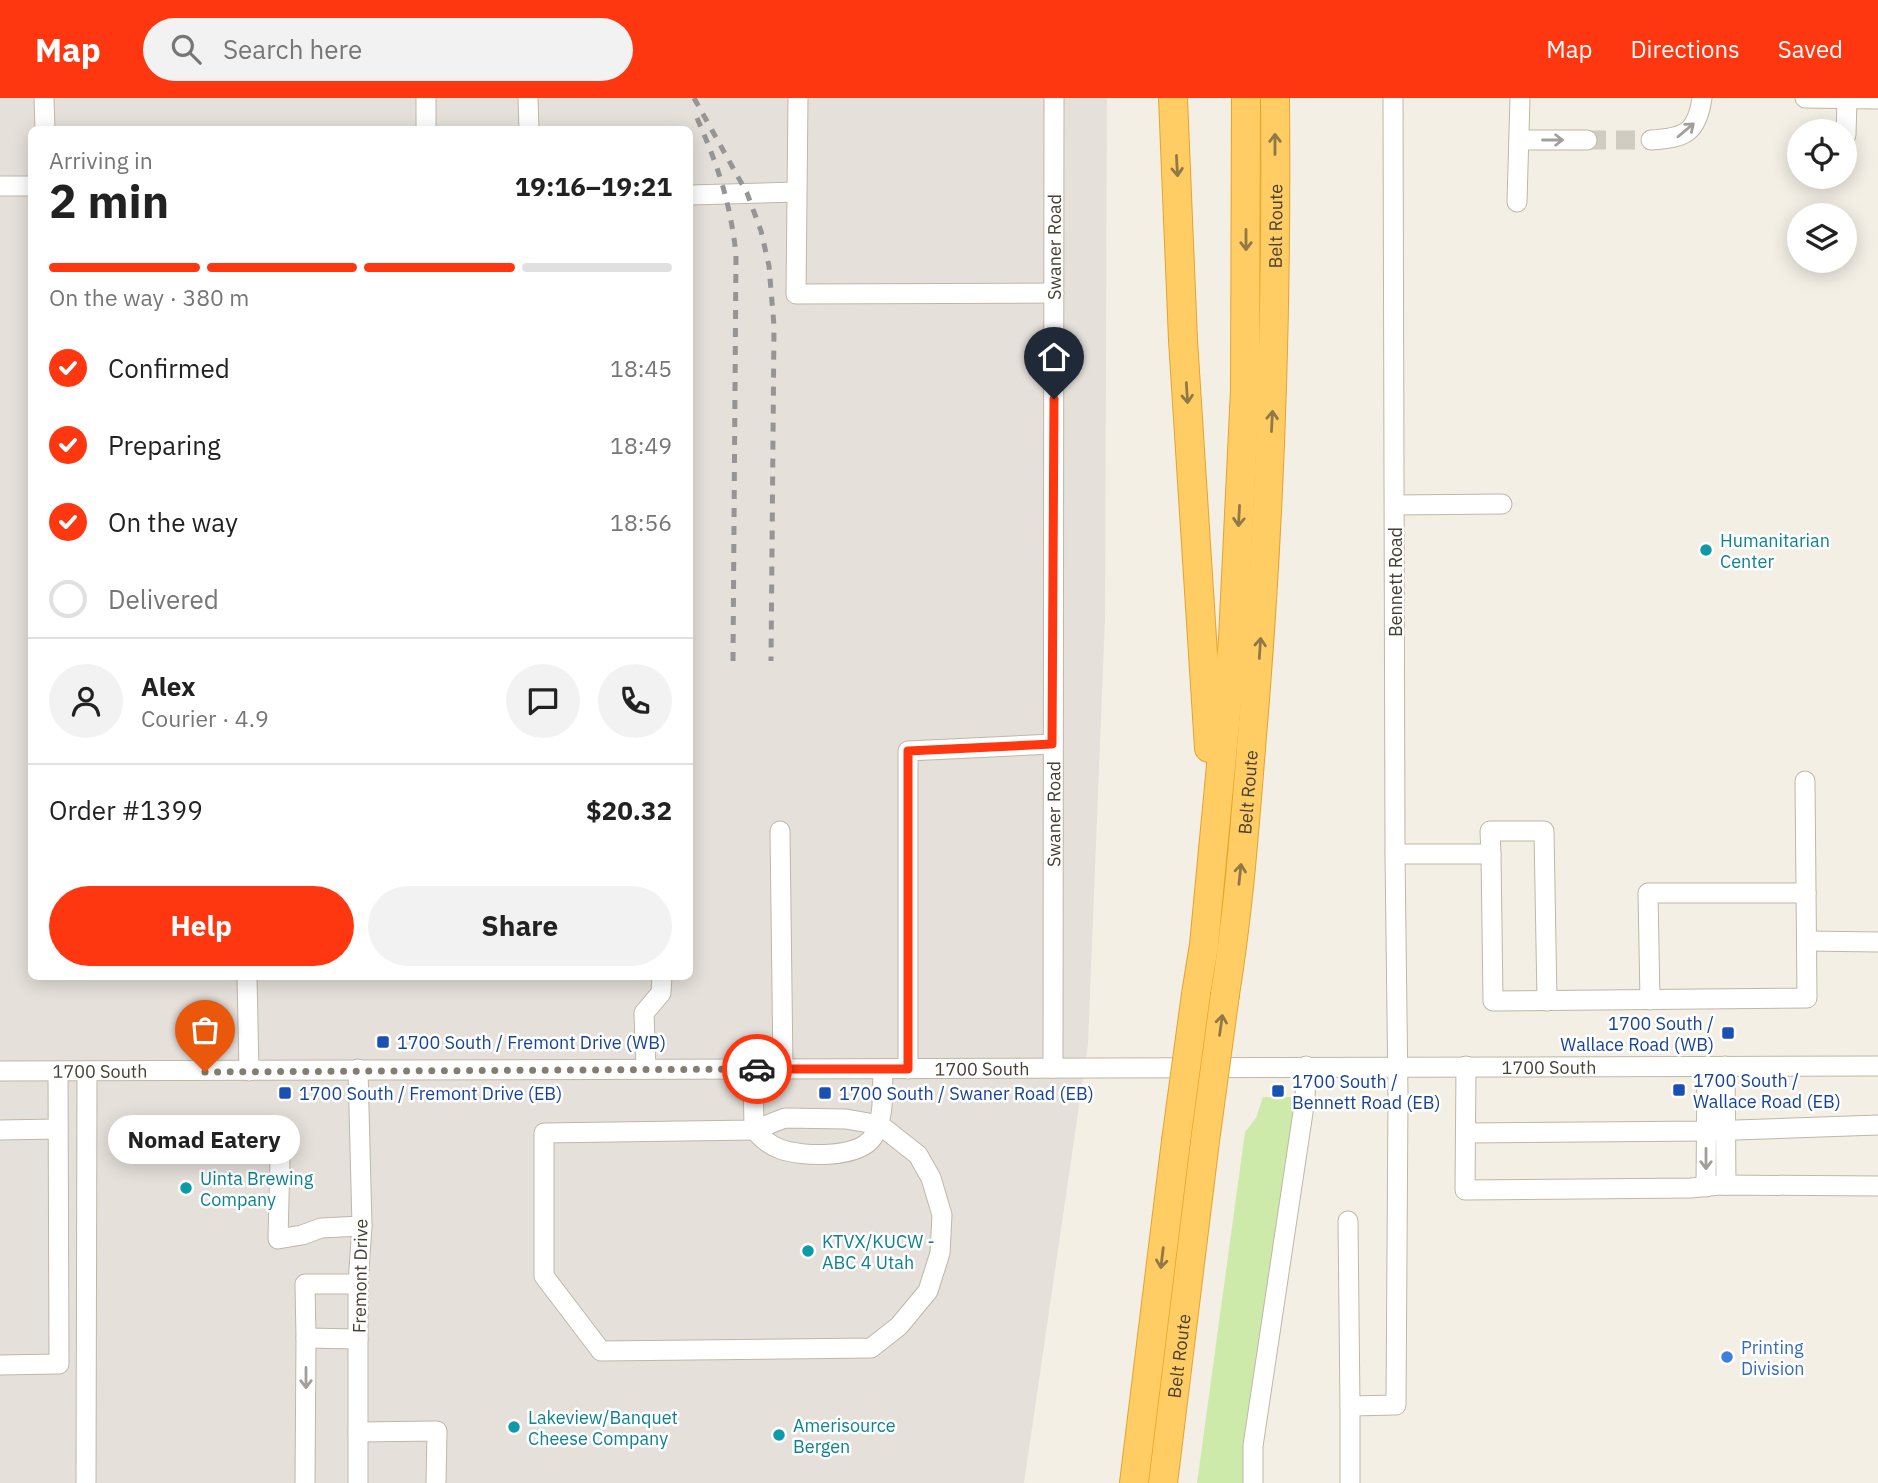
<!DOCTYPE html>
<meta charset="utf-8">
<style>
:root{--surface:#fff;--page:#f2f2f2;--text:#222;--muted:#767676;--line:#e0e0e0;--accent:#ff3710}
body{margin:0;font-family:"IBM Plex Sans",sans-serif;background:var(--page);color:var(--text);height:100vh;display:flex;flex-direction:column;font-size:26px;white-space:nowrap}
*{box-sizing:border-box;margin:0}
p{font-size:23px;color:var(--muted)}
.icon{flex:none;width:38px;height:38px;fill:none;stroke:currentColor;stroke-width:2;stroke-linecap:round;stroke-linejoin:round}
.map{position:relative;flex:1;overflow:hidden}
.drawer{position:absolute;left:28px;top:28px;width:665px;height:854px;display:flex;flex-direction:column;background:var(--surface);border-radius:10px;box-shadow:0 4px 18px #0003}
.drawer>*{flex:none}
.controls{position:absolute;left:1787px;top:21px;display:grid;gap:14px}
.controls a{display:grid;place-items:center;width:70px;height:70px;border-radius:50%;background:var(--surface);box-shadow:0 4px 18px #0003;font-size:35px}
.pin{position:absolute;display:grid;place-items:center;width:60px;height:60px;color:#fff;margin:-72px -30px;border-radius:50% 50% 50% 0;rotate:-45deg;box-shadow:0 0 7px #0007}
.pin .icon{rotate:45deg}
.courier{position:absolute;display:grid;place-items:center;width:70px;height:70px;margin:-35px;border:5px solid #ff3710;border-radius:50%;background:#fff;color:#222;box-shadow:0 2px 9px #0007}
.bubble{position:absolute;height:49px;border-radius:24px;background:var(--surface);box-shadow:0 4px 18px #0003;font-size:23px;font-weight:800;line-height:49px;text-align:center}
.headline em{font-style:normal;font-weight:800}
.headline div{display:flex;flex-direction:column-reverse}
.headline{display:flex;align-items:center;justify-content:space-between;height:119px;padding:0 21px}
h1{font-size:46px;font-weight:800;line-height:52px}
.bar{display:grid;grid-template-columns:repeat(4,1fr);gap:10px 7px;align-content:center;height:84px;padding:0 21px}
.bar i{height:9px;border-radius:5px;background:var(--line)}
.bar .active{background:var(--accent)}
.bar p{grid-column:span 4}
.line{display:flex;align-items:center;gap:18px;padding:0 21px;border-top:2px solid var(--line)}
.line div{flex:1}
.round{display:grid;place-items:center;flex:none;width:74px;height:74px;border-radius:37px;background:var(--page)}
ol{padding:0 21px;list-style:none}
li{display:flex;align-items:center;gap:21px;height:77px}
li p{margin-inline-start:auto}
li .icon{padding:7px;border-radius:50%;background:var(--accent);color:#fff;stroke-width:4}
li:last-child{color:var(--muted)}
li i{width:38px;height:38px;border:4px solid var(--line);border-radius:50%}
.button{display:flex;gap:14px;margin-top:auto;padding:14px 21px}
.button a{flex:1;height:80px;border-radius:42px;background:var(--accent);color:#fff;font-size:28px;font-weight:800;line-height:80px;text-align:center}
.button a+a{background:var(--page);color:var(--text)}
header{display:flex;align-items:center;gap:42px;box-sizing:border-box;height:98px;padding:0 35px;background:var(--accent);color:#fff}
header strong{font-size:33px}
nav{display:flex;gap:38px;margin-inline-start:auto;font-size:24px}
.search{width:490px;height:63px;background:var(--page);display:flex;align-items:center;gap:18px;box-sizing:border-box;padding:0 24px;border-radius:38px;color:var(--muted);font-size:26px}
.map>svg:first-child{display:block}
.industrial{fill:#e5e0da;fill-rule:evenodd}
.green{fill:#cdeaab}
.parking{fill:#e4e1dd}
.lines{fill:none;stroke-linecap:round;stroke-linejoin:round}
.minor-tunnel{stroke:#d0ccc2;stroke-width:19;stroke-dasharray:19 10;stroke-linecap:butt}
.minor-casing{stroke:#bfb7a7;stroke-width:21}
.highway-casing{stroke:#e5a32d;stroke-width:30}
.minor{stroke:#fff;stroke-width:19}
.highway{stroke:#ffcd64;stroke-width:28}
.rail{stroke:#959595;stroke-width:5;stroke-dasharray:9 9;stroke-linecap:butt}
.highway-bridge-casing{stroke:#e5a32d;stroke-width:30;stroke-linecap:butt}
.highway-bridge{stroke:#ffcd64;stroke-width:28}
.oneway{stroke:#a29f9a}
.oneway2{stroke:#907847}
.done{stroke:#837d72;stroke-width:7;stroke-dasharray:0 12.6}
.route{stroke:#ff3710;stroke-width:9}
.culture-dot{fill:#0f9aa8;stroke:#fff;stroke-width:2.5}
.transit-dot{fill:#1a4fb4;stroke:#fff;stroke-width:2.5}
.shop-dot{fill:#3f7fe0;stroke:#fff;stroke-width:2.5}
.labels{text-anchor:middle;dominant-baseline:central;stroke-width:5;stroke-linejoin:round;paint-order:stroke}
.street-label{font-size:18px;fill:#463f34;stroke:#fff}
.culture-label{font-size:18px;fill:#0d838f;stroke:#fff;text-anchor:start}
.transit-label{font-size:18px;fill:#164399;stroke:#fff;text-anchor:start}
.shop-label{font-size:18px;fill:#366cbe;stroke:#fff;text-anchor:start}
</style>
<header>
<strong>Map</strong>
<div class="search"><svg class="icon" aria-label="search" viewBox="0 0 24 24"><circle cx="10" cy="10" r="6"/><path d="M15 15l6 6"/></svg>Search here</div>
<nav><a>Map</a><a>Directions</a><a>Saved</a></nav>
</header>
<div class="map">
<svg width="1878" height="1385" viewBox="0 0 1878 1385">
<rect width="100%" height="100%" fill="#f3efe5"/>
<!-- industrial -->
<path class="industrial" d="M0,0H1107L1105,519L1088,946L1024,1385H0ZM32,32H690V878H32Z"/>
<!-- green -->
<path class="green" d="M1263,999H1295L1243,1385H1197L1245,1034L1256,1020Z"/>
<!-- parking -->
<path class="parking" d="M0,1010H68L69,1248H32L31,1057H0Z"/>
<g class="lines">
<!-- minor-tunnel -->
<path class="minor-tunnel" d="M1587,42H1651"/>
<defs>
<g id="minor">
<path d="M44,0L45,32"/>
<path d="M528,0L529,32"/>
<path d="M798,0L796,196L1054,195"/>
<path d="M1805,0L1878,1"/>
<path d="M426,32V0"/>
<path d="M1846,37L1847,1"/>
<path d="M1519,42H1587"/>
<path d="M1651,42C1685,40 1697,35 1702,0"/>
<path d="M0,88H32"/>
<path d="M690,97L796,94"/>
<path d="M1517,104L1520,0"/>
<path d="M1395,407L1502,406"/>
<path d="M780,733L783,971"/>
<path d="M1395,756H1491L1493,903L1807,900L1805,683"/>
<path d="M1491,756L1490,733H1544L1547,903"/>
<path d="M1807,843L1878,844"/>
<path d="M247,878L249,973"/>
<path d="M1650,902L1648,795H1806"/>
<path d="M1466,968L1465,1092L1691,1090L1720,1087L1878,1088"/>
<path d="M1725,968L1726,1087"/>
<path id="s1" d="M1053,970L1054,0"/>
<path d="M358,971L362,1128L358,1186V1385"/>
<path d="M646,971L644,915L661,895L662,878"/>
<path d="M753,971L754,1032C762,1040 769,1047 780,1051C802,1059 858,1061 873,1039C885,1020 882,993 883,971"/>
<path d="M908,971V653L1052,646"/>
<path id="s2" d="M0,973L1878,968"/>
<path d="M785,1020L846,1021L880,1027L918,1057L931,1080L942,1117L940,1155L928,1193L899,1228L871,1250L601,1253L544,1178V1035L754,1032Z"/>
<path d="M0,1032L58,1031"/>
<path d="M1466,1035L1706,1033L1878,1027"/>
<path d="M280,1061L278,1141L302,1137L321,1130L362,1128"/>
<path d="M1706,1089L1707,968"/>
<path d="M1348,1123L1350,1308L1396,1307L1398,998L1395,756L1393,0"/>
<path d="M306,1240L305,1186H358"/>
<path d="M0,1267L59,1266L58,973"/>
<path d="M1350,1308V1385"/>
<path d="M358,1334L437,1333L436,1385"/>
<path d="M86,1385L87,973"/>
<path d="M305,1385L306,1240L358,1241"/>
<path d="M1253,1385V1348L1305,1001L1306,968"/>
</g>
<g id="highway">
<path d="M1173,0L1183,242L1209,650"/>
<path d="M1196,896L1204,847L1233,541L1245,292L1246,0"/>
<path id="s3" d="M1225,896C1239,810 1245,724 1252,638C1270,426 1277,213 1275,0"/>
<path d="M1134,1385L1176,1043"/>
<path id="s4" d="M1163,1385L1205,1043"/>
</g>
</defs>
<!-- minor casing -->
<use href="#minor" class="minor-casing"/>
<!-- highway casing -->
<use href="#highway" class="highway-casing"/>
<!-- minor -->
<use href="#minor" class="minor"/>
<!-- highway -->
<use href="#highway" class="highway"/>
<!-- rail -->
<path class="rail" d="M694,0L747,95L761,133L769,168L774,228L771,563
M697,20C718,68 730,103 736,156L733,563"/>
<defs>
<path id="highway-bridge" d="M1176,1043L1196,896
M1205,1043L1225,896"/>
</defs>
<!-- highway-bridge casing -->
<use href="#highway-bridge" class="highway-bridge-casing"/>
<!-- highway-bridge -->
<use href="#highway-bridge" class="highway-bridge"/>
</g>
<!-- one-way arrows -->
<defs><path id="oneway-shaft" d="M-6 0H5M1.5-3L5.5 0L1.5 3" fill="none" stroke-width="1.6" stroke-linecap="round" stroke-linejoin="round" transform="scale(1.75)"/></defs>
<g class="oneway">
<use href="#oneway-shaft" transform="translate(1686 32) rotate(-40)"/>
<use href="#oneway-shaft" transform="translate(1553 42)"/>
<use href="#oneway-shaft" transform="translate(1706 1061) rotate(90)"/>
<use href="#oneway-shaft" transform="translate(306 1280) rotate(90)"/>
</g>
<g class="oneway2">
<use href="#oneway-shaft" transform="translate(1275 46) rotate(-90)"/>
<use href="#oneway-shaft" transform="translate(1177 68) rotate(87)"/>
<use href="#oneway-shaft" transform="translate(1246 142) rotate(90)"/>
<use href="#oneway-shaft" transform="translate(1187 295) rotate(86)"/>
<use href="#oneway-shaft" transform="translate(1272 323) rotate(-87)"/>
<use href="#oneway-shaft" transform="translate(1239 418) rotate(93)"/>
<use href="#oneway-shaft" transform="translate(1260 550) rotate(-86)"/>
<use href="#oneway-shaft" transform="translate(1240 776) rotate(-84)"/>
<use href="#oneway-shaft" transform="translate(1221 927) rotate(-82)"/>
<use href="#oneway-shaft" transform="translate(1162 1160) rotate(97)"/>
</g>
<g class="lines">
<!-- done -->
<path class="done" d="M205,974L757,971"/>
<!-- route -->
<path class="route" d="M757,971H908V653L1052,646L1054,301"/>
</g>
<!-- markers -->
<g class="culture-dot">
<circle cx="1706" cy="452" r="7"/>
<circle cx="186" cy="1090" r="7"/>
<circle cx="808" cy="1153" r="7"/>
<circle cx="514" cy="1329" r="7"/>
<circle cx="779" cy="1337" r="7"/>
</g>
<g class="transit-dot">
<rect x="1721" y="928" width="14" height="14" rx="3.5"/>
<rect x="376" y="937" width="14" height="14" rx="3.5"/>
<rect x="1672" y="985" width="14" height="14" rx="3.5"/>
<rect x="1271" y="986" width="14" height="14" rx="3.5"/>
<rect x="278" y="988" width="14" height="14" rx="3.5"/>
<rect x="818" y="988" width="14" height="14" rx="3.5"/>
</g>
<circle class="shop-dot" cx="1727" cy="1259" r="7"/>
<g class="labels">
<!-- street labels -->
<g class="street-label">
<text stroke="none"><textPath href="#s3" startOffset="770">Belt Route</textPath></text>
<text stroke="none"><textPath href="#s1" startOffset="821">Swaner Road</textPath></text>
<text transform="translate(1395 484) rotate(-90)">Bennett Road</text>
<text stroke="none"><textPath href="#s3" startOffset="203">Belt Route</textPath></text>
<text stroke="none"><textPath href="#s1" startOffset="254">Swaner Road</textPath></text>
<text stroke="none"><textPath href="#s2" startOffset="1549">1700 South</textPath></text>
<text stroke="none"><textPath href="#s2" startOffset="982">1700 South</textPath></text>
<text stroke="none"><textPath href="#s2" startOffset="100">1700 South</textPath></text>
<text transform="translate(360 1178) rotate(-89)">Fremont Drive</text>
<text stroke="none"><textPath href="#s4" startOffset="128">Belt Route</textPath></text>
</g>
<!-- culture labels -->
<g class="culture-label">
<text x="1720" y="442">Humanitarian<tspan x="1720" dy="21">Center</tspan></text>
<text x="200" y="1080">Uinta Brewing<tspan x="200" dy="21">Company</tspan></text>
<text x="822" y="1143">KTVX/KUCW -<tspan x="822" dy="21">ABC 4 Utah</tspan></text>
<text x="528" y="1319">Lakeview/Banquet<tspan x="528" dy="21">Cheese Company</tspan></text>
<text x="793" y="1327">Amerisource<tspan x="793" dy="21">Bergen</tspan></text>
</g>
<!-- transit labels -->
<g class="transit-label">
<text x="1714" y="925" text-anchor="end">1700 South /<tspan x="1714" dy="21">Wallace Road (WB)</tspan></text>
<text x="397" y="944">1700 South / Fremont Drive (WB)</text>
<text x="1693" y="982">1700 South /<tspan x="1693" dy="21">Wallace Road (EB)</tspan></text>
<text x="1292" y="983">1700 South /<tspan x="1292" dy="21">Bennett Road (EB)</tspan></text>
<text x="299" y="995">1700 South / Fremont Drive (EB)</text>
<text x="839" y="995">1700 South / Swaner Road (EB)</text>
</g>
<!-- shop labels -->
<g class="shop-label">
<text x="1741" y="1249">Printing<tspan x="1741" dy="21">Division</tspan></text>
</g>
</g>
</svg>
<div class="controls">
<a><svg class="icon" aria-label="locate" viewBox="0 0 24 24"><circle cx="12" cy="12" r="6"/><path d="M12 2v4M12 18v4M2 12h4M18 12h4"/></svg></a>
<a><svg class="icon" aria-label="layers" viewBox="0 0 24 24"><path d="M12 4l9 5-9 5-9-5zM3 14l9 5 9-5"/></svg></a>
</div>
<div class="pin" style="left:205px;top:974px;background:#ea580c"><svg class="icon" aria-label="bag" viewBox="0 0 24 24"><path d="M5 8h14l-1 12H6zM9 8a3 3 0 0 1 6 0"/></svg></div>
<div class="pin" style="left:1054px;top:301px;background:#1f2937"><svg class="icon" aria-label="home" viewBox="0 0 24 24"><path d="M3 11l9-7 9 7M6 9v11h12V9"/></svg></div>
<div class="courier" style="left:757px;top:971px"><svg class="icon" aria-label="car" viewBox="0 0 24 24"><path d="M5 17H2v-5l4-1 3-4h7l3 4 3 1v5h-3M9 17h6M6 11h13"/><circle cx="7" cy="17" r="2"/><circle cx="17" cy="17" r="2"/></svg></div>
<div class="bubble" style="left:108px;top:1017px;width:192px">Nomad Eatery</div>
<section class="drawer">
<div class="headline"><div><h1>2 min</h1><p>Arriving in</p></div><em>19:16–19:21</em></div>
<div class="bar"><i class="active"></i><i class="active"></i><i class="active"></i><i></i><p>On the way · 380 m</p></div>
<ol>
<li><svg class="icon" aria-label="check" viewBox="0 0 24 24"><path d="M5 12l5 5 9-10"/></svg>Confirmed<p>18:45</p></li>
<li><svg class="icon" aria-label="check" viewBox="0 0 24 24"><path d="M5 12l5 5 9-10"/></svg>Preparing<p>18:49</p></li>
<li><svg class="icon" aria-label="check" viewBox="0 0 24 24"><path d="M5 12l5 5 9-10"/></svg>On the way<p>18:56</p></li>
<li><i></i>Delivered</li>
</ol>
<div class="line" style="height:126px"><a class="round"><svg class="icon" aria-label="person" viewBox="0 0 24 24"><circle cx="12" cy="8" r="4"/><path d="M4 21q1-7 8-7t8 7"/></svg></a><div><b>Alex</b><p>Courier · 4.9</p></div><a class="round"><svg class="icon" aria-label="chat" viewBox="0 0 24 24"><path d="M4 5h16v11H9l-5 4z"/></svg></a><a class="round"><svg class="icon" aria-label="phone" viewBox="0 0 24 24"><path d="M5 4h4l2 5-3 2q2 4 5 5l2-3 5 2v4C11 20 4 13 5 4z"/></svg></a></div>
<div class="line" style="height:91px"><div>Order #1399</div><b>$20.32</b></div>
<div class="button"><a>Help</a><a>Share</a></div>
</section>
</div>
